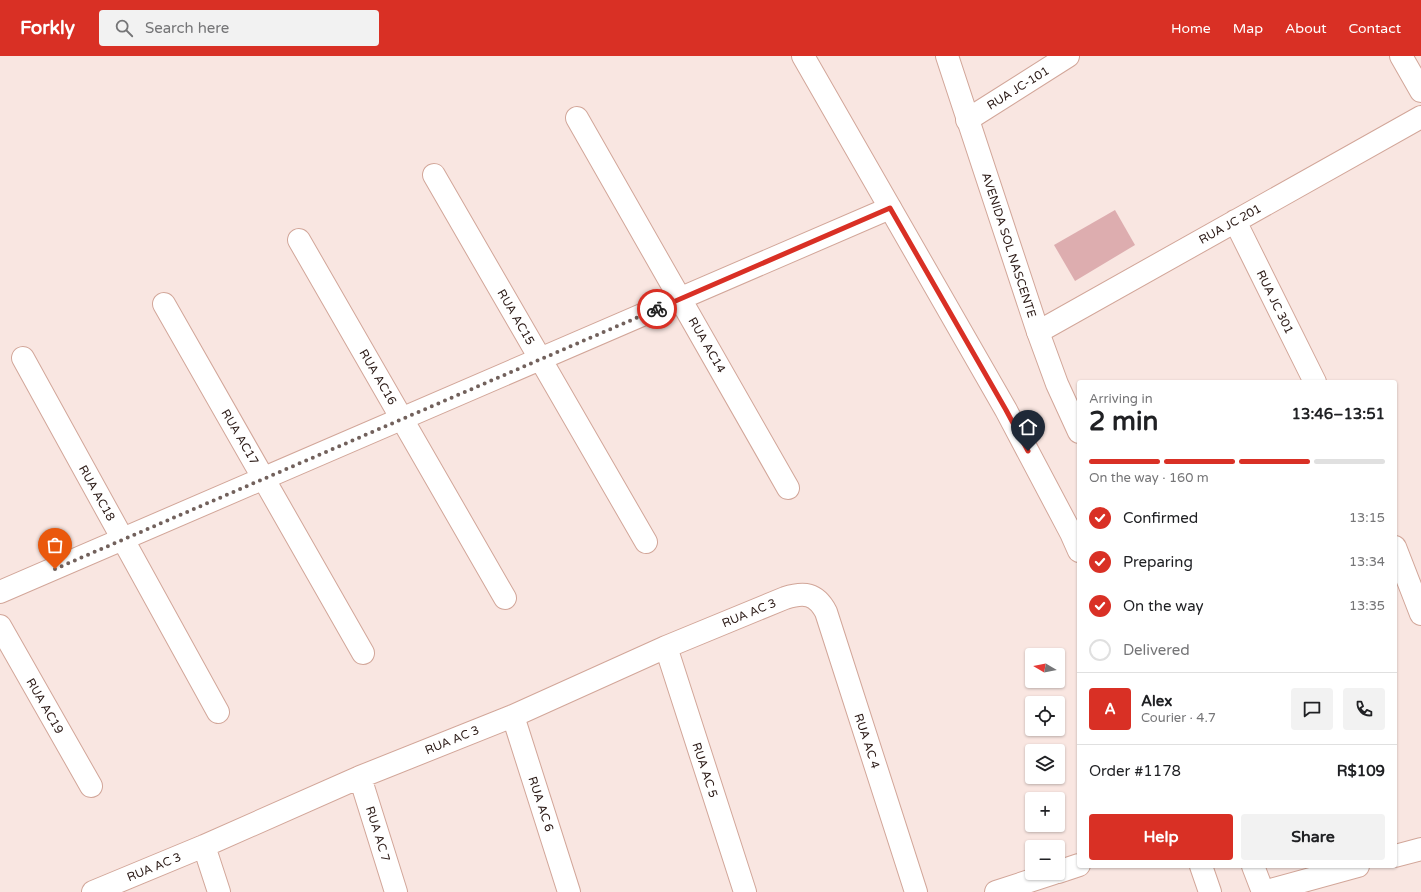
<!DOCTYPE html>
<meta charset="utf-8">
<style>
:root{--surface:#fff;--page:#f2f2f2;--text:#202124;--muted:#757577;--line:#e0e0e0;--accent:#d93025}
body{margin:0;font-family:"Varela Round",sans-serif;background:var(--page);color:var(--text);height:100vh;display:flex;flex-direction:column;font-size:15px;white-space:nowrap}
*{box-sizing:border-box;margin:0}
p{font-size:13px;color:var(--muted)}
.icon{flex:none;width:22px;height:22px;fill:none;stroke:currentColor;stroke-width:2;stroke-linecap:round;stroke-linejoin:round}
.map{position:relative;flex:1;overflow:hidden}
.sheet{position:absolute;left:1077px;top:324px;width:320px;height:488px;display:flex;flex-direction:column;background:var(--surface);border-radius:4px;box-shadow:0 1px 3px #0004}
.sheet>*{flex:none}
.needle{width:26px;rotate:280deg}
.tools{position:absolute;left:1025px;top:592px;display:grid;gap:8px}
.tools a{display:grid;place-items:center;width:40px;height:40px;border-radius:4px;background:var(--surface);box-shadow:0 1px 3px #0004;font-size:20px}
.pin{position:absolute;display:grid;place-items:center;width:34px;height:34px;color:#fff;margin:-41px -17px;border-radius:50% 50% 50% 0;rotate:-45deg;box-shadow:0 0 4px #0007}
.pin .icon{rotate:45deg}
.courier{position:absolute;display:grid;place-items:center;width:40px;height:40px;margin:-20px;border:3px solid #d93025;border-radius:50%;background:#fff;color:#222;box-shadow:0 1px 5px #0007}
.overview em{font-style:normal;font-weight:700}
.overview div{display:flex;flex-direction:column-reverse}
.overview{display:flex;align-items:center;justify-content:space-between;height:68px;padding:0 12px}
h1{font-size:26px;font-weight:700;line-height:30px}
.bar{display:grid;grid-template-columns:repeat(4,1fr);gap:6px 4px;align-content:center;height:48px;padding:0 12px}
.bar i{height:5px;border-radius:3px;background:var(--line)}
.bar .current{background:var(--accent)}
.bar p{grid-column:span 4}
.line{display:flex;align-items:center;gap:10px;padding:0 12px;border-top:1px solid var(--line)}
.line div{flex:1}
.round{display:grid;place-items:center;flex:none;width:42px;height:42px;border-radius:4px;background:var(--page)}
ol{padding:0 12px;list-style:none}
li{display:flex;align-items:center;gap:12px;height:44px}
li p{margin-inline-start:auto}
li .icon{padding:4px;border-radius:50%;background:var(--accent);color:#fff;stroke-width:4}
li:last-child{color:var(--muted)}
li i{width:22px;height:22px;border:2px solid var(--line);border-radius:50%}
.button{display:flex;gap:8px;margin-top:auto;padding:8px 12px}
.button a{flex:1;height:46px;border-radius:4px;background:var(--accent);color:#fff;font-size:16px;font-weight:700;line-height:46px;text-align:center}
.button a+a{background:var(--page);color:var(--text)}
header{display:flex;align-items:center;gap:24px;box-sizing:border-box;height:56px;padding:0 20px;background:var(--accent);color:#fff}
header strong{font-size:19px}
nav{display:flex;gap:22px;margin-inline-start:auto;font-size:14px}
.search{width:280px;height:36px;background:var(--page);display:flex;align-items:center;gap:10px;box-sizing:border-box;padding:0 14px;border-radius:4px;color:var(--muted);font-size:15px}
.map>svg:first-child{display:block}
.building{fill:#ddadaf}
.lines{fill:none;stroke-linecap:round;stroke-linejoin:round}
.minor-casing{stroke:#d2a699;stroke-width:24}
.tertiary-casing{stroke:#d2a699;stroke-width:24}
.minor{stroke:#fff;stroke-width:22}
.tertiary{stroke:#fff;stroke-width:22}
.done{stroke:#72615c;stroke-width:4;stroke-dasharray:0 7.2}
.route{stroke:#d93025;stroke-width:5}
.labels{text-anchor:middle;dominant-baseline:central;stroke-width:3;stroke-linejoin:round;paint-order:stroke}
.street-label{font-size:12px;fill:#2a1915;stroke:#fff}
</style>
<header>
<strong>Forkly</strong>
<div class="search"><svg class="icon" aria-label="search" viewBox="0 0 24 24"><circle cx="10" cy="10" r="6"/><path d="M15 15l6 6"/></svg>Search here</div>
<nav><a>Home</a><a>Map</a><a>About</a><a>Contact</a></nav>
</header>
<div class="map">
<svg width="1421" height="836" viewBox="0 0 1421 836">
<rect width="100%" height="100%" fill="#f9e6e1"/>
<!-- building -->
<path class="building" d="M1115,154L1135,189L1075,225L1054,189Z"/>
<g class="lines">
<defs>
<path id="minor" d="M1401,0L1421,35
M577,62L788,432
M967,64L1068,0
M434,119L646,486
M1235,165L1315,326
M299,184L505,542
M164,248L363,597
M1038,276L1421,61
M23,302L218,656
M1395,491L1421,558
M0,536L890,152
M0,570L91,730
M666,591L745,836
M513,660L569,836
M360,721L396,836
M204,790L219,836
M1395,800L1421,793
M1058,816L1079,809
M93,836L204,790L360,721L513,660L666,591L785,542C804,536 816,537 826,556L916,836
M996,836L1054,817
M1263,836L1358,810"/>
<path id="tertiary" d="M803,0L1006,354L1071,477L1079,495
M947,0L1038,276L1057,328L1079,376
M1201,810L1210,836
M1253,810L1263,836"/>
</defs>
<!-- minor casing -->
<use href="#minor" class="minor-casing"/>
<!-- tertiary casing -->
<use href="#tertiary" class="tertiary-casing"/>
<!-- minor -->
<use href="#minor" class="minor"/>
<!-- tertiary -->
<use href="#tertiary" class="tertiary"/>
</g>
<g class="lines">
<!-- done -->
<path class="done" d="M55,513L657,253"/>
<!-- route -->
<path class="route" d="M657,253L890,152L1006,354L1028,395"/>
</g>
<g class="labels">
<!-- street labels -->
<g class="street-label">
<text transform="translate(1018 32) rotate(-32)">RUA JC-101</text>
<text transform="translate(1230 168) rotate(-29)">RUA JC 201</text>
<text transform="translate(1009 189) rotate(72)">AVENIDA SOL NASCENTE</text>
<text transform="translate(1275 246) rotate(64)">RUA JC 301</text>
<text transform="translate(516 261) rotate(60)">RUA AC15</text>
<text transform="translate(707 289) rotate(60)">RUA AC14</text>
<text transform="translate(378 321) rotate(60)">RUA AC16</text>
<text transform="translate(240 381) rotate(60)">RUA AC17</text>
<text transform="translate(97 437) rotate(61)">RUA AC18</text>
<text transform="translate(749 557) rotate(-22)">RUA AC 3</text>
<text transform="translate(45 650) rotate(60)">RUA AC19</text>
<text transform="translate(452 684) rotate(-22)">RUA AC 3</text>
<text transform="translate(867 685) rotate(72)">RUA AC 4</text>
<text transform="translate(705 714) rotate(72)">RUA AC 5</text>
<text transform="translate(541 748) rotate(72)">RUA AC 6</text>
<text transform="translate(378 778) rotate(73)">RUA AC 7</text>
<text transform="translate(154 811) rotate(-22)">RUA AC 3</text>
</g>
</g>
</svg>
<div class="tools">
<a><svg class="needle" viewBox="-14 -14 28 28"><path d="M0-13l5 13h-10z" fill="#e53935"/><path d="M0 13l5-13h-10z" fill="#757577"/></svg></a>
<a><svg class="icon" aria-label="locate" viewBox="0 0 24 24"><circle cx="12" cy="12" r="6"/><path d="M12 2v4M12 18v4M2 12h4M18 12h4"/></svg></a>
<a><svg class="icon" aria-label="layers" viewBox="0 0 24 24"><path d="M12 4l9 5-9 5-9-5zM3 14l9 5 9-5"/></svg></a>
<a>+</a>
<a>−</a>
</div>
<div class="pin" style="left:55px;top:513px;background:#ea580c"><svg class="icon" aria-label="bag" viewBox="0 0 24 24"><path d="M5 8h14l-1 12H6zM9 8a3 3 0 0 1 6 0"/></svg></div>
<div class="pin" style="left:1028px;top:395px;background:#1f2937"><svg class="icon" aria-label="home" viewBox="0 0 24 24"><path d="M3 11l9-7 9 7M6 9v11h12V9"/></svg></div>
<div class="courier" style="left:657px;top:253px"><svg class="icon" aria-label="bike" viewBox="0 0 24 24"><circle cx="6" cy="16" r="4"/><circle cx="18" cy="16" r="4"/><path d="M6 16l4-8h5l3 8M10 8l3 8H6M13 5h3"/></svg></div>
<section class="sheet">
<div class="overview"><div><h1>2 min</h1><p>Arriving in</p></div><em>13:46–13:51</em></div>
<div class="bar"><i class="current"></i><i class="current"></i><i class="current"></i><i></i><p>On the way · 160 m</p></div>
<ol>
<li><svg class="icon" aria-label="check" viewBox="0 0 24 24"><path d="M5 12l5 5 9-10"/></svg>Confirmed<p>13:15</p></li>
<li><svg class="icon" aria-label="check" viewBox="0 0 24 24"><path d="M5 12l5 5 9-10"/></svg>Preparing<p>13:34</p></li>
<li><svg class="icon" aria-label="check" viewBox="0 0 24 24"><path d="M5 12l5 5 9-10"/></svg>On the way<p>13:35</p></li>
<li><i></i>Delivered</li>
</ol>
<div class="line" style="height:72px"><b class="round" style="background:var(--accent);color:#fff">A</b><div><b>Alex</b><p>Courier · 4.7</p></div><a class="round"><svg class="icon" aria-label="chat" viewBox="0 0 24 24"><path d="M4 5h16v11H9l-5 4z"/></svg></a><a class="round"><svg class="icon" aria-label="phone" viewBox="0 0 24 24"><path d="M5 4h4l2 5-3 2q2 4 5 5l2-3 5 2v4C11 20 4 13 5 4z"/></svg></a></div>
<div class="line" style="height:52px"><div>Order #1178</div><b>R$109</b></div>
<div class="button"><a>Help</a><a>Share</a></div>
</section>
</div>
